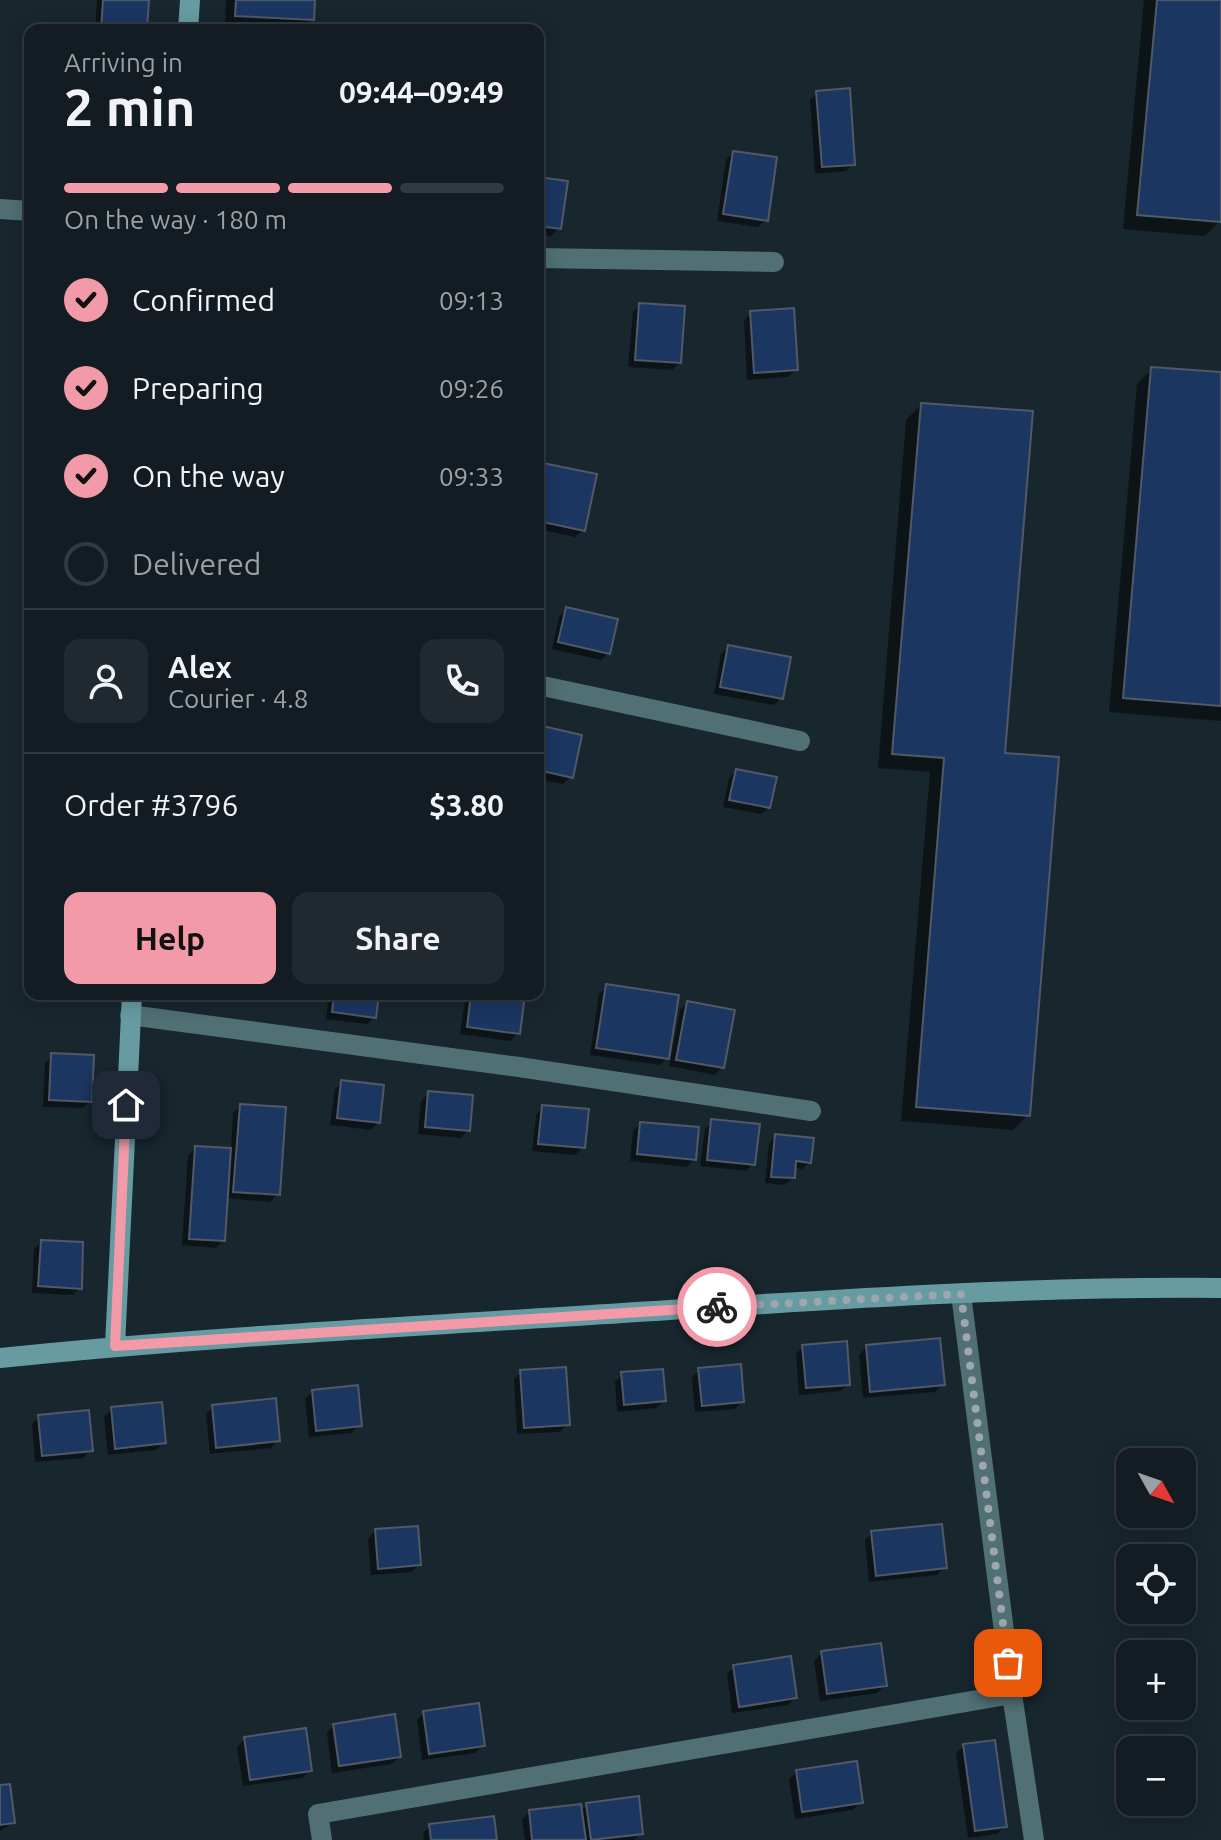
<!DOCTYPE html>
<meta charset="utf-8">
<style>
:root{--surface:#121c22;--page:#1f292f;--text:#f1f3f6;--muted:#9ca1a5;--line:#313a40;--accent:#f39aa9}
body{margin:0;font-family:Ubuntu,sans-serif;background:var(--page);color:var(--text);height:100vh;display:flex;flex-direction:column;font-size:30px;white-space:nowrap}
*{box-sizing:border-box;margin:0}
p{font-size:26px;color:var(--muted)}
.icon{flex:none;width:44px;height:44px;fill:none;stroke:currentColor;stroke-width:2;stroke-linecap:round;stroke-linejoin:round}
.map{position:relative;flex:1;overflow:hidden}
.sheet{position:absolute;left:24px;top:24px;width:520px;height:976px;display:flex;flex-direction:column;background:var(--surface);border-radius:16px;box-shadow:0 4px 20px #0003,0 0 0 2px var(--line)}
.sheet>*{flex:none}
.needle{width:52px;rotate:130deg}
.controls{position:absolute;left:1116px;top:1448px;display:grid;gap:16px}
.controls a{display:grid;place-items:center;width:80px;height:80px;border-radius:16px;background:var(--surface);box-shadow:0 4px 20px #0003,0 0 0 2px var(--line);font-size:40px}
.pin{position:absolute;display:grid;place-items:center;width:68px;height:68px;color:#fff;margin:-34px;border-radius:16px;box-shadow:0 4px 12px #0006}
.courier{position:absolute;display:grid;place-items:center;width:80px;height:80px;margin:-40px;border:6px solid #f39aa9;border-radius:50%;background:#fff;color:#222;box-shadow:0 2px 10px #0007}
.overview em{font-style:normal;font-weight:600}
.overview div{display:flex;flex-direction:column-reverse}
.overview{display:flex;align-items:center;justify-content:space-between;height:136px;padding:0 40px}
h1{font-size:52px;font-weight:600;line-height:60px}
.bar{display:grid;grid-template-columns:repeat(4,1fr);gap:12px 8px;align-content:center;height:96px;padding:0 40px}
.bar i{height:10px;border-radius:6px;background:var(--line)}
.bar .selected{background:var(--accent)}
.bar p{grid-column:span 4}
.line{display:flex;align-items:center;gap:20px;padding:0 40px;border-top:2px solid var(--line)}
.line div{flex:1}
.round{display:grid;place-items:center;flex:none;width:84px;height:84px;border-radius:16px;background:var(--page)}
ol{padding:0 40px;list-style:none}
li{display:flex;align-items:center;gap:24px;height:88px}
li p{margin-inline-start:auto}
li .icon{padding:8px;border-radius:50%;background:var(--accent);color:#111;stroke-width:4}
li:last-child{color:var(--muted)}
li i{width:44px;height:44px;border:4px solid var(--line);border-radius:50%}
.primary-button{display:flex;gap:16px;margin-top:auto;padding:16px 40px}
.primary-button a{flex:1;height:92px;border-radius:16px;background:var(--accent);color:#111;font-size:32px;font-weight:600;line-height:92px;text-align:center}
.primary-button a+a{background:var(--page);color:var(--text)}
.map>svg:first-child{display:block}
.shadow{fill:#0007}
.building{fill:#1c3662;stroke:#515967;stroke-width:2}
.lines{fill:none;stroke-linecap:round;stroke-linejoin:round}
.street{stroke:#507074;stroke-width:20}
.secondary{stroke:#679ba2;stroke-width:20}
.done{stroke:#9da7ae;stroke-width:8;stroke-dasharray:0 14.4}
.route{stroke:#f39aa9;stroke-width:10}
</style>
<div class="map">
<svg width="1221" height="1840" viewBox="0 0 1221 1840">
<rect width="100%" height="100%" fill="#18262e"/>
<!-- shadow -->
<path class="shadow" d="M97,0H147L145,30H95Z
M226,0H313L312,19L301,30L225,26Z
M1144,0H1221V206L1220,221L1205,236L1123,229Z
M817,93L853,164L846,171L815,174L810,100Z
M733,153L766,220L758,227L717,221L726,160Z
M538,179L559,228L551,236L538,234Z
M640,305L679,363L672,370L628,367L633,312Z
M751,313L796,370L788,377L747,380L744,321Z
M1152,369L1221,374V721L1109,712L1137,384Z
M921,405L1003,755L1028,1115L1013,1130L901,1121L930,772L878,768L906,420Z
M538,464L583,530L575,537L538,529Z
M567,610L608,653L601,660L552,649L559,617Z
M729,647L781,698L774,705L714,694L721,654Z
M538,727L571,777L563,784L538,779Z
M736,771L769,807L761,814L723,807L729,778Z
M607,987L667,1058L660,1065L590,1055L599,994Z
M180,994H221L217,998Z
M329,994H377L374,1017L367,1024L326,1019Z
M466,994H523L518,1033L510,1041L460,1034Z
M687,1003L722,1067L715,1075L669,1066L680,1010Z
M52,1055L90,1101L83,1108L43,1107L45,1063Z
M342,1082L378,1122L371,1130L330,1125L335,1089Z
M429,1093L468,1130L461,1138L418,1134L421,1101Z
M241,1106L278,1194L270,1202L226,1198L223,1240L216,1248L182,1245L188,1155L196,1148L231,1150L233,1113Z
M543,1107L583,1147L575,1155L532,1151L536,1115Z
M712,1121L753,1164L746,1171L700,1166L705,1129Z
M640,1124L694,1159L687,1167L630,1161L633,1131Z
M776,1136L810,1162L802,1169L794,1168L793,1177L785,1185L765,1183L769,1144Z
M41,1242L80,1288L72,1295L32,1293L34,1249Z
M803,1347L848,1384L841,1391L799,1395L796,1354Z
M867,1347L943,1384L935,1392L863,1398L859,1355Z
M699,1370L742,1401L735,1409L695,1412L692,1377Z
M521,1372L568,1424L560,1432L517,1434L514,1379Z
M622,1374L664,1401L656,1408L617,1412L615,1382Z
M313,1392L359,1425L352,1433L309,1437L305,1399Z
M213,1407L278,1440L271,1448L210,1454L206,1414Z
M112,1409L164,1442L156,1450L108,1455L104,1417Z
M39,1417L91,1450L83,1458L35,1462L32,1424Z
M375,1531L419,1565L411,1572L371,1575L368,1539Z
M872,1533L944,1567L937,1575L869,1582L865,1540Z
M822,1653L885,1685L877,1693L820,1701L814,1661Z
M734,1667L795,1698L788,1705L732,1713L727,1674Z
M424,1713L483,1745L475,1753L422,1760L417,1720Z
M334,1725L399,1757L392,1764L332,1773L327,1733Z
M245,1739L310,1770L302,1778L243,1786L237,1747Z
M964,1746L1004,1827L997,1834L968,1838L956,1753Z
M797,1772L861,1802L853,1810L795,1819L789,1779Z
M0,1787L13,1823L0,1831Z
M587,1805L641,1833L634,1840H525L522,1819L530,1812L580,1811Z
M430,1826L495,1840H424L423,1833Z"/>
<!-- building -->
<path class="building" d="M103,0H149L147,30H101Z
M236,0H315L314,20L235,16Z
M1157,0H1221V222L1137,215Z
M850,88L855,165L822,167L816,91Z
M733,151L777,157L768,221L723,214Z
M538,177L568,181L561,229L538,226Z
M639,303L685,306L681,363L635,360Z
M794,308L798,370L754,373L750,311Z
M1151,367L1221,372V706L1123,698Z
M921,403L1033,411L1005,753L1059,757L1030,1116L916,1107L944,758L892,754Z
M538,462L597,474L585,531L538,521Z
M566,607L618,619L610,654L558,642Z
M728,645L791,657L783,699L720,687Z
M538,725L582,735L573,778L538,770Z
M736,769L777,777L770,808L729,800Z
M606,984L679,995L669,1059L596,1048Z
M334,994H379L376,1018L332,1012Z
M471,994H525L520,1034L467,1027Z
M687,1001L735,1010L724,1068L676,1060Z
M51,1053L94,1055L92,1102L49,1100Z
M341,1080L384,1085L380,1123L337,1118Z
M428,1091L473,1095L470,1131L425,1127Z
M240,1104L286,1107L280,1195L233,1192Z
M542,1105L589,1109L585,1148L538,1144Z
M711,1119L760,1124L755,1165L707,1160Z
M640,1122L699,1127L696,1160L637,1154Z
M775,1134L814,1138L811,1163L796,1161L795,1178L771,1177Z
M195,1146L231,1148L225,1241L189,1239Z
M41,1240L83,1242L82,1289L38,1286Z
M940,1338L945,1385L870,1392L866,1345Z
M847,1341L850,1385L806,1388L802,1345Z
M741,1364L744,1402L702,1406L698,1368Z
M566,1367L570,1425L524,1428L520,1370Z
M663,1369L666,1401L624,1405L621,1372Z
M358,1385L362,1426L316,1431L312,1390Z
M276,1398L280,1441L216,1448L212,1405Z
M162,1402L166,1443L115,1449L111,1407Z
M89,1410L93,1451L42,1456L38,1415Z
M942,1524L947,1568L876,1576L871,1531Z
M418,1526L421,1565L378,1569L375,1529Z
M881,1643L887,1686L827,1694L821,1651Z
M791,1656L797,1698L739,1707L733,1665Z
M479,1703L485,1746L429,1754L423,1711Z
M395,1714L401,1757L339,1766L333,1724Z
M306,1728L312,1771L250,1780L244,1737Z
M995,1740L1007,1827L975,1831L963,1744Z
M857,1761L863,1803L802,1812L796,1770Z
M10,1784L15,1823L0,1825V1785Z
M639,1796L643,1834L591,1840L586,1803Z
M581,1804L586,1840H532L529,1810Z
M494,1816L497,1840H431L429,1824Z"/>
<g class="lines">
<!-- street -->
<path class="street" d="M0,209L30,211
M538,258L774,262
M538,685L800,741
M130,1015L519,1067L811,1111
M961,1294L1012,1694L1034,1840
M322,1840L318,1814L1012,1694"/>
<!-- secondary -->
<path class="secondary" d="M188,30L190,0
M115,1346L132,994
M0,1358C202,1337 404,1327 607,1314C811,1301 1016,1286 1221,1288"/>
</g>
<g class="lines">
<!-- done -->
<path class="done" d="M717,1307L961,1294L1008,1663"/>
<!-- route -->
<path class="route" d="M126,1105L115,1346L717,1307"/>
</g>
</svg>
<div class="controls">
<a><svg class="needle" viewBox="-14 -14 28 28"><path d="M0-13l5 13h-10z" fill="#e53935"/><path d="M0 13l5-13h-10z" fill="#9ca1a5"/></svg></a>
<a><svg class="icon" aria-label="locate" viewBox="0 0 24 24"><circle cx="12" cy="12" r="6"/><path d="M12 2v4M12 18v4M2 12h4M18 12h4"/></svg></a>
<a>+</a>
<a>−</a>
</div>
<div class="pin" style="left:1008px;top:1663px;background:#ea580c"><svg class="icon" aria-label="bag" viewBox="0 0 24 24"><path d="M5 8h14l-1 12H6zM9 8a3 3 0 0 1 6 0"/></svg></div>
<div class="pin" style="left:126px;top:1105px;background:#1f2937"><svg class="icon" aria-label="home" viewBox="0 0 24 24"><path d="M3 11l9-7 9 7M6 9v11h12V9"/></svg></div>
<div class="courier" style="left:717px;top:1307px"><svg class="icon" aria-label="bike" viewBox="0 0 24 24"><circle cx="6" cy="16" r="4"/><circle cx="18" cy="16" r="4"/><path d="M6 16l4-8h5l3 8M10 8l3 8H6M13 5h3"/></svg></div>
<section class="sheet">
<div class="overview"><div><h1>2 min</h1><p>Arriving in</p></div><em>09:44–09:49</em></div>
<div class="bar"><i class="selected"></i><i class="selected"></i><i class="selected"></i><i></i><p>On the way · 180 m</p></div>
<ol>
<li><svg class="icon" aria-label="check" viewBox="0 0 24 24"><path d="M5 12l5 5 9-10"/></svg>Confirmed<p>09:13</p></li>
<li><svg class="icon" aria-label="check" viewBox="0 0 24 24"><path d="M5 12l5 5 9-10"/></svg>Preparing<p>09:26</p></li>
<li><svg class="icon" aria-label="check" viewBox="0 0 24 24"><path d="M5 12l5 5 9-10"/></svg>On the way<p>09:33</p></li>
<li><i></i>Delivered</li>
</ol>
<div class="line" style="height:144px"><a class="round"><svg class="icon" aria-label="person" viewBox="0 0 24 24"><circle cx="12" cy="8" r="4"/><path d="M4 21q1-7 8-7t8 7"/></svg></a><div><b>Alex</b><p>Courier · 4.8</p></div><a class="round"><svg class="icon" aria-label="phone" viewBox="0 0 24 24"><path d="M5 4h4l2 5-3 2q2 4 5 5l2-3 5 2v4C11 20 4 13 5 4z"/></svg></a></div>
<div class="line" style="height:104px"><div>Order #3796</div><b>$3.80</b></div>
<div class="primary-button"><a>Help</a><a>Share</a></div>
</section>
</div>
